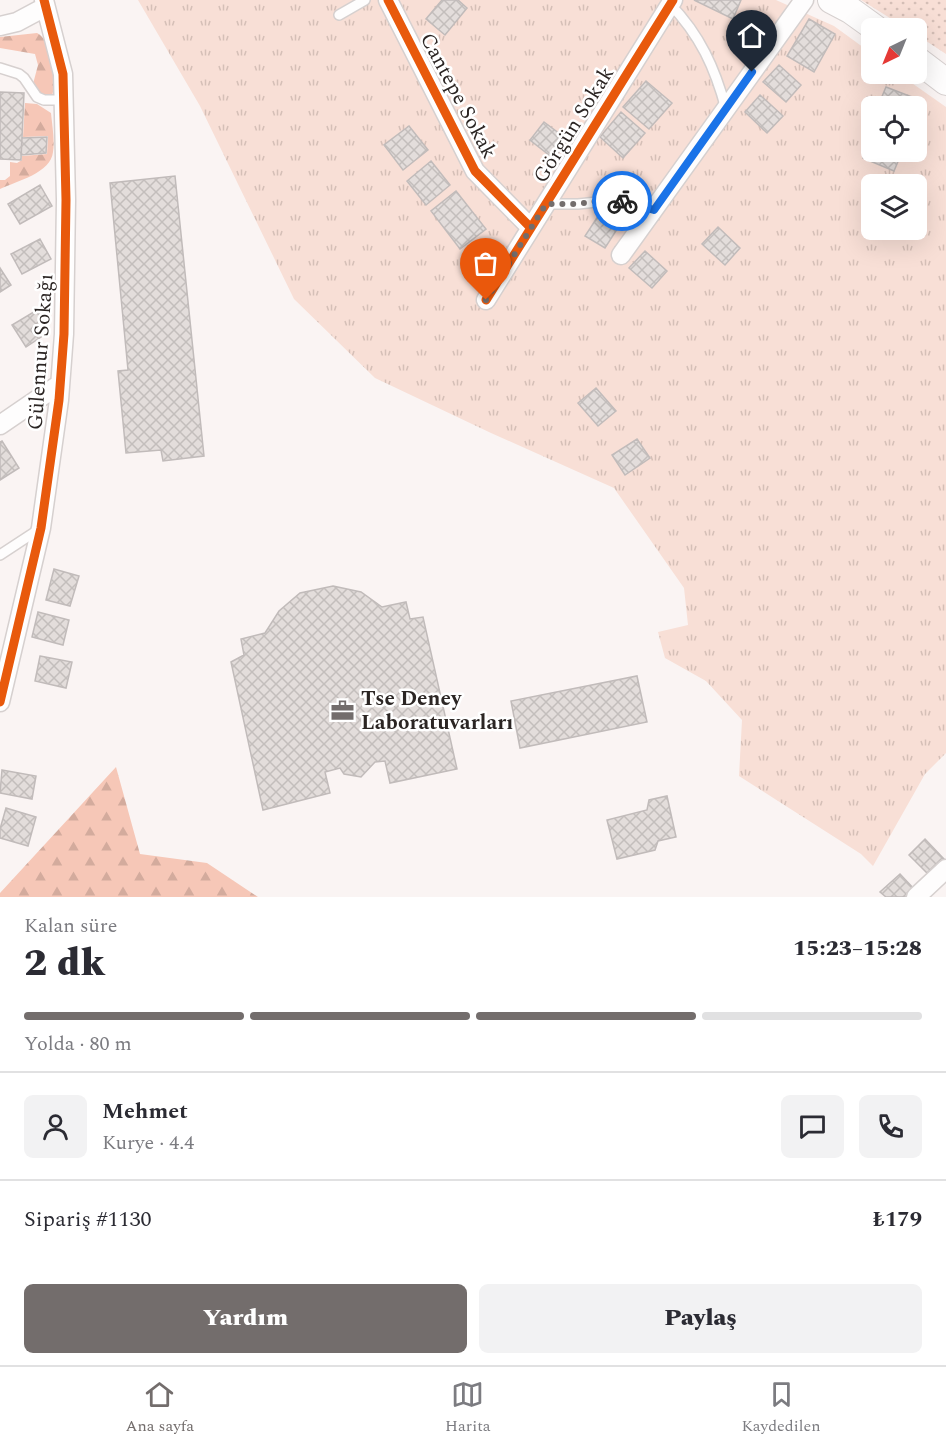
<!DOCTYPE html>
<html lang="tr">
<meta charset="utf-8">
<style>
:root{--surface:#fff;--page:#f2f2f3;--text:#2b2b33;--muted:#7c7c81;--line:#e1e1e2;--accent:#736d6c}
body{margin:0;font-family:Spectral,serif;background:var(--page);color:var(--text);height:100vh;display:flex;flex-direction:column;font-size:22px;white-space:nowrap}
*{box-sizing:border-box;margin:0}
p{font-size:20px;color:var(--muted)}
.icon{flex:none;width:33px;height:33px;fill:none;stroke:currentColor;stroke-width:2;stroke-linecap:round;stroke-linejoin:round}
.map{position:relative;height:897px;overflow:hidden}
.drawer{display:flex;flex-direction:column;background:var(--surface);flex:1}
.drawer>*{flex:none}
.needle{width:39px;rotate:223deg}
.tools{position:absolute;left:861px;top:18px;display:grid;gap:12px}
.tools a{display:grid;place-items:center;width:66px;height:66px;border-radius:9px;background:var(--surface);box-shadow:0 6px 24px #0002;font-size:30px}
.pin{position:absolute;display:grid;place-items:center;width:51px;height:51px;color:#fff;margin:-62px -26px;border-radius:50% 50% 50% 0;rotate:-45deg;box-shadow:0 0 6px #0007}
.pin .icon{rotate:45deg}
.courier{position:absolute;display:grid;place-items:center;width:60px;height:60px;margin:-30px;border:4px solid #1a73e8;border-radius:50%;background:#fff;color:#222;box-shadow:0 2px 8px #0007}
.overview em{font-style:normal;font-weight:800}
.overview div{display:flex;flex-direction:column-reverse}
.overview{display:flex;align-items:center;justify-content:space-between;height:102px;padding:0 24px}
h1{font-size:39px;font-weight:800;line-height:45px}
.bar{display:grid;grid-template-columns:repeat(4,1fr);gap:9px 6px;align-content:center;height:72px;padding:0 24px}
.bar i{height:8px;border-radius:4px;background:var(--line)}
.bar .selected{background:var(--accent)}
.bar p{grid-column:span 4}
.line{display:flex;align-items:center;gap:15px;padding:0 24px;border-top:2px solid var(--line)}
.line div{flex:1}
.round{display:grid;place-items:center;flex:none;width:63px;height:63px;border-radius:9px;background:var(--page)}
.cta{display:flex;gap:12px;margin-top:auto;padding:12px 24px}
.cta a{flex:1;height:69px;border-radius:9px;background:var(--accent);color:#fff;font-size:24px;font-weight:800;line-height:69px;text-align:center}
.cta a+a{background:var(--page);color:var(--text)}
.tab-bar{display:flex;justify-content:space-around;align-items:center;height:84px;border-top:2px solid var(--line);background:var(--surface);font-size:16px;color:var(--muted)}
.tab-bar a{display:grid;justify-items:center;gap:3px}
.tab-bar .selected{color:var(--accent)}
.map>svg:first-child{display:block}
.grass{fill:url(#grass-tufts);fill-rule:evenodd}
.forest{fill:url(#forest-firs)}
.park{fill:url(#park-dots)}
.building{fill:url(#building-cross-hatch);stroke:#c1bbba;stroke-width:1.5}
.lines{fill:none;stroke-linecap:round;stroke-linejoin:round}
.lane-casing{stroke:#d6d0cf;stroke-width:12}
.street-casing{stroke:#d6d0cf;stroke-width:21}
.secondary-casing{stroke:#d6d0cf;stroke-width:28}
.lane{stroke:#fefdfd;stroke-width:9}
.street{stroke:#fefdfd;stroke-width:18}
.secondary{stroke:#fefdfd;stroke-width:26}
.cycleway-casing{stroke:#fff;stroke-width:13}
.cycleway{stroke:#e8590c;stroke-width:9}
.done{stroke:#736d6c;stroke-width:6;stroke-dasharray:0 10.8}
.route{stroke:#1a73e8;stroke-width:8}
.labels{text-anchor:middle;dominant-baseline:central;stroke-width:5;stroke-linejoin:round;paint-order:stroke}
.street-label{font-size:21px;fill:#2b2523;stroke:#fff}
.poi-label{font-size:21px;font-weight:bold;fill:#2b2523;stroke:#fff;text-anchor:start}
</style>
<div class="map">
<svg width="946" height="897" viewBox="0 0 946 897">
<defs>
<pattern id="grass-tufts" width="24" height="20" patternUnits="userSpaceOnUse" patternTransform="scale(1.5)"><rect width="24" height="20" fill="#f8dfd6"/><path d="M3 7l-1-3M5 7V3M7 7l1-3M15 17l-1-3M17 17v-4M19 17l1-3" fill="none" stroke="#d5bfb7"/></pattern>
<pattern id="forest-firs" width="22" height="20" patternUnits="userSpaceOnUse" patternTransform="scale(1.5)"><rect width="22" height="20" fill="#f6c7b7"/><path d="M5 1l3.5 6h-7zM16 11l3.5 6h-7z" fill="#d3ab9d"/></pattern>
<pattern id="park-dots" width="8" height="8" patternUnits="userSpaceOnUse" patternTransform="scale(1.5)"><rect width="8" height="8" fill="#f8dfd6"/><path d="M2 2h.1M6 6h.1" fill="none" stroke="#d5bfb7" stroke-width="1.8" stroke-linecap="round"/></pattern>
<pattern id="building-cross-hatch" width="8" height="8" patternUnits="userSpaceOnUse" patternTransform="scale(1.5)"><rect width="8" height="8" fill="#e3dddb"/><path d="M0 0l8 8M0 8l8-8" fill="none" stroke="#c3bebc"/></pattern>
</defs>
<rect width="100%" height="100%" fill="#faf4f3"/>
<!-- grass -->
<path class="grass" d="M138,0H776L834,26L871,53L872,74H899L946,107V753L925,774L873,866L861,854L739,776L742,720L706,681L665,658L658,632L688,625L684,588L614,488L491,433L375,378L294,299L200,106ZM872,106H916V152H872ZM872,184H916V230H872Z"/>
<!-- forest -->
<path class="forest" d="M37,33C53,41 57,80 52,96C44,97 36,91 33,84L38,65L35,54L0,48V37Z
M25,103L37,104L51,113C52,125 55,140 53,152C51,173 17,181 0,189V180H5L10,176V162L17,163L22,160V156L47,154L48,136L23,137Z
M116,767L140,854L207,863L258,897H0V893Z"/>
<!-- park -->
<path class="park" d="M861,0H946V54L917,35L916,28H906Z"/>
<!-- building -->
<path class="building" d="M442,0H458L467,8L445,35L426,19Z
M694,0H741L733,19Z
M809,19L835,34L814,72L787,56Z
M779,65L801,85L786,102L763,82Z
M646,81L672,103L649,129L623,107Z
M886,87L917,99L914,106H878Z
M0,92L24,93L21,160L0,159Z
M760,95L783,116L767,133L745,112Z
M621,112L645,133L623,158L600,137Z
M544,122L568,140L554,159L530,140Z
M409,126L428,150L403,170L384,145Z
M871,136L872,152H902L894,171L863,158Z
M47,137L46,153L21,155L22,138Z
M431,161L450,185L426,205L407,181Z
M175,176L204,456L163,461L161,450L126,453L118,371L128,370L110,183Z
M40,185L52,206L20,224L8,204Z
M456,191L486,229L460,249L431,211Z
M602,210L621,223L605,248L585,236Z
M718,227L740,248L725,265L702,244Z
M40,239L51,259L22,274L11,254Z
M645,251L667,271L652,288L629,268Z
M0,268L11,285L0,292Z
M37,310L50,331L26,347L12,325Z
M596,388L616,411L598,426L578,403Z
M637,439L650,458L625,475L612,455Z
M2,441L19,468L0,480V442Z
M54,569L79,576L70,606L46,600Z
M333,586L361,592L382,607L406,602L410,619L423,617L457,769L390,783L385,761L375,762L361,777L344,774L340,768L325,772L330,793L263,810L231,662L244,655L241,639L265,633L279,611L300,593Z
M38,612L69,620L63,645L32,637Z
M40,656L72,662L66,688L35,681Z
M637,676L647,722L520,748L511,701Z
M2,770L36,776L32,799L0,793Z
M667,796L676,837L658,841L655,850L617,859L607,820L647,810L649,800Z
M6,808L36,817L28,846L0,838V829Z
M925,839L946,861L930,876L909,855Z
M900,874L915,890L907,897H886L880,892Z"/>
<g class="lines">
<defs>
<path id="lane" d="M670,4C700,35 715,68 726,109
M339,15L365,0
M0,68L19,74L24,78L37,97L44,100H64
M546,204H578L616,200L637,204L653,210
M0,555L38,530"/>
<path id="street" d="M388,0L475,171L531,228
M0,26L17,22L45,7
M621,255L804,0
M486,300L673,0
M0,425L60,384
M0,702L41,528L59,400L64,334L66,200L63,74L44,0
M916,897L946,869"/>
<path id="secondary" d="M831,0L850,10L875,28
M916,59L946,82"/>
</defs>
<!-- lane casing -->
<use href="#lane" class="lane-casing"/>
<!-- street casing -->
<use href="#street" class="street-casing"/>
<!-- secondary casing -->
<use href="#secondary" class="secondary-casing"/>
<!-- lane -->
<use href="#lane" class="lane"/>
<!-- street -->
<use href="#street" class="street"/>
<!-- secondary -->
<use href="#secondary" class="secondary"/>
<defs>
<path id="cycleway" d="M388,0L475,171L531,228
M486,300L673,0
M0,702L41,528L59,400L64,334L66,200L63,74L44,0"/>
</defs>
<!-- cycleway casing -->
<use href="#cycleway" class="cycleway-casing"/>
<!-- cycleway -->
<use href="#cycleway" class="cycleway"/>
</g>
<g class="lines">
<!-- done -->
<path class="done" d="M486,300L546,204H578L597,201H622"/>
<!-- route -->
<path class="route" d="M622,201L654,210L752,72"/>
</g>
<!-- icons -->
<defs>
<symbol id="office-bare" viewBox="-9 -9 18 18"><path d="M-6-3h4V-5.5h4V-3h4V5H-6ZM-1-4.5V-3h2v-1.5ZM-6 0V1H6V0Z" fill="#736d6c" stroke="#fff" stroke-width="2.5" paint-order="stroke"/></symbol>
</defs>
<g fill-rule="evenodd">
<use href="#office-bare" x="326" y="694" width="33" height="33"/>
</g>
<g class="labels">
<!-- street labels -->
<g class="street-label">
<text transform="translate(458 96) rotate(62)">Cantepe Sokak</text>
<text transform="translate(574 125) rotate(-58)">Görgün Sokak</text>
<text transform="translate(41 352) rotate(-86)">Gülennur Sokağı</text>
</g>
<!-- poi labels -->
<g class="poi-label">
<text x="361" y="699">Tse Deney<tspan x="361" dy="24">Laboratuvarları</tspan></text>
</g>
</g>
</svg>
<div class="tools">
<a><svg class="needle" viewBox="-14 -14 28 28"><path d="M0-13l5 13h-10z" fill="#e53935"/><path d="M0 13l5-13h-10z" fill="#7c7c81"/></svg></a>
<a><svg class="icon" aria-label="locate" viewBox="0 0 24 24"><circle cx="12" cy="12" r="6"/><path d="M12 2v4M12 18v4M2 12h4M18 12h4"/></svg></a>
<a><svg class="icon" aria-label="layers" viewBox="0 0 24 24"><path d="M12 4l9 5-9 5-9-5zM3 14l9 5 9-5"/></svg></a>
</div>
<div class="pin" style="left:486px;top:300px;background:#ea580c"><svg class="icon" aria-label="bag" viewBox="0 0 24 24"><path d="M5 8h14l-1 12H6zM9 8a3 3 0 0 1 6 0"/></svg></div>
<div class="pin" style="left:752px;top:72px;background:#1f2937"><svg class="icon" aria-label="home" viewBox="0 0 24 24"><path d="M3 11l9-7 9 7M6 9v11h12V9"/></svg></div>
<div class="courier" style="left:622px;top:201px"><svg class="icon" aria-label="bike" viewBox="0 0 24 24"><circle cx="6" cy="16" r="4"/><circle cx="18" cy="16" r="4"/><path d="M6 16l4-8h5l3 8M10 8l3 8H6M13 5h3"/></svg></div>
</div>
<section class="drawer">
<div class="overview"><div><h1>2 dk</h1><p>Kalan süre</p></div><em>15:23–15:28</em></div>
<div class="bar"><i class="selected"></i><i class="selected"></i><i class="selected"></i><i></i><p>Yolda · 80 m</p></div>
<div class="line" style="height:108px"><a class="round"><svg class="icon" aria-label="person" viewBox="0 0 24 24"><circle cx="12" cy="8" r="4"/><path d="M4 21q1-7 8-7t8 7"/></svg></a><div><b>Mehmet</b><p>Kurye · 4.4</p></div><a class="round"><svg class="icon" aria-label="chat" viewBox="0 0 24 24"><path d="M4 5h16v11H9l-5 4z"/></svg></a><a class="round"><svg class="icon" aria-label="phone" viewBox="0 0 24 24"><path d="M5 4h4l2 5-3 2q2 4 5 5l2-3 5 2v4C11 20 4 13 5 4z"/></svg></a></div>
<div class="line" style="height:78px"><div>Sipariş #1130</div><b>₺179</b></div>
<div class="cta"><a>Yardım</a><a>Paylaş</a></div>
</section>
<nav class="tab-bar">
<a class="selected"><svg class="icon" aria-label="home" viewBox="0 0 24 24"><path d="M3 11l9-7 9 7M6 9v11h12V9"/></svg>Ana sayfa</a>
<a><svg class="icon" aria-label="map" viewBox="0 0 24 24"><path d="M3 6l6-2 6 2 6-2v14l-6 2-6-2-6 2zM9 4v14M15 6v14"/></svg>Harita</a>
<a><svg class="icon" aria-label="saved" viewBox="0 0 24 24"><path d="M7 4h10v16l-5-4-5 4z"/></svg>Kaydedilen</a>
</nav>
